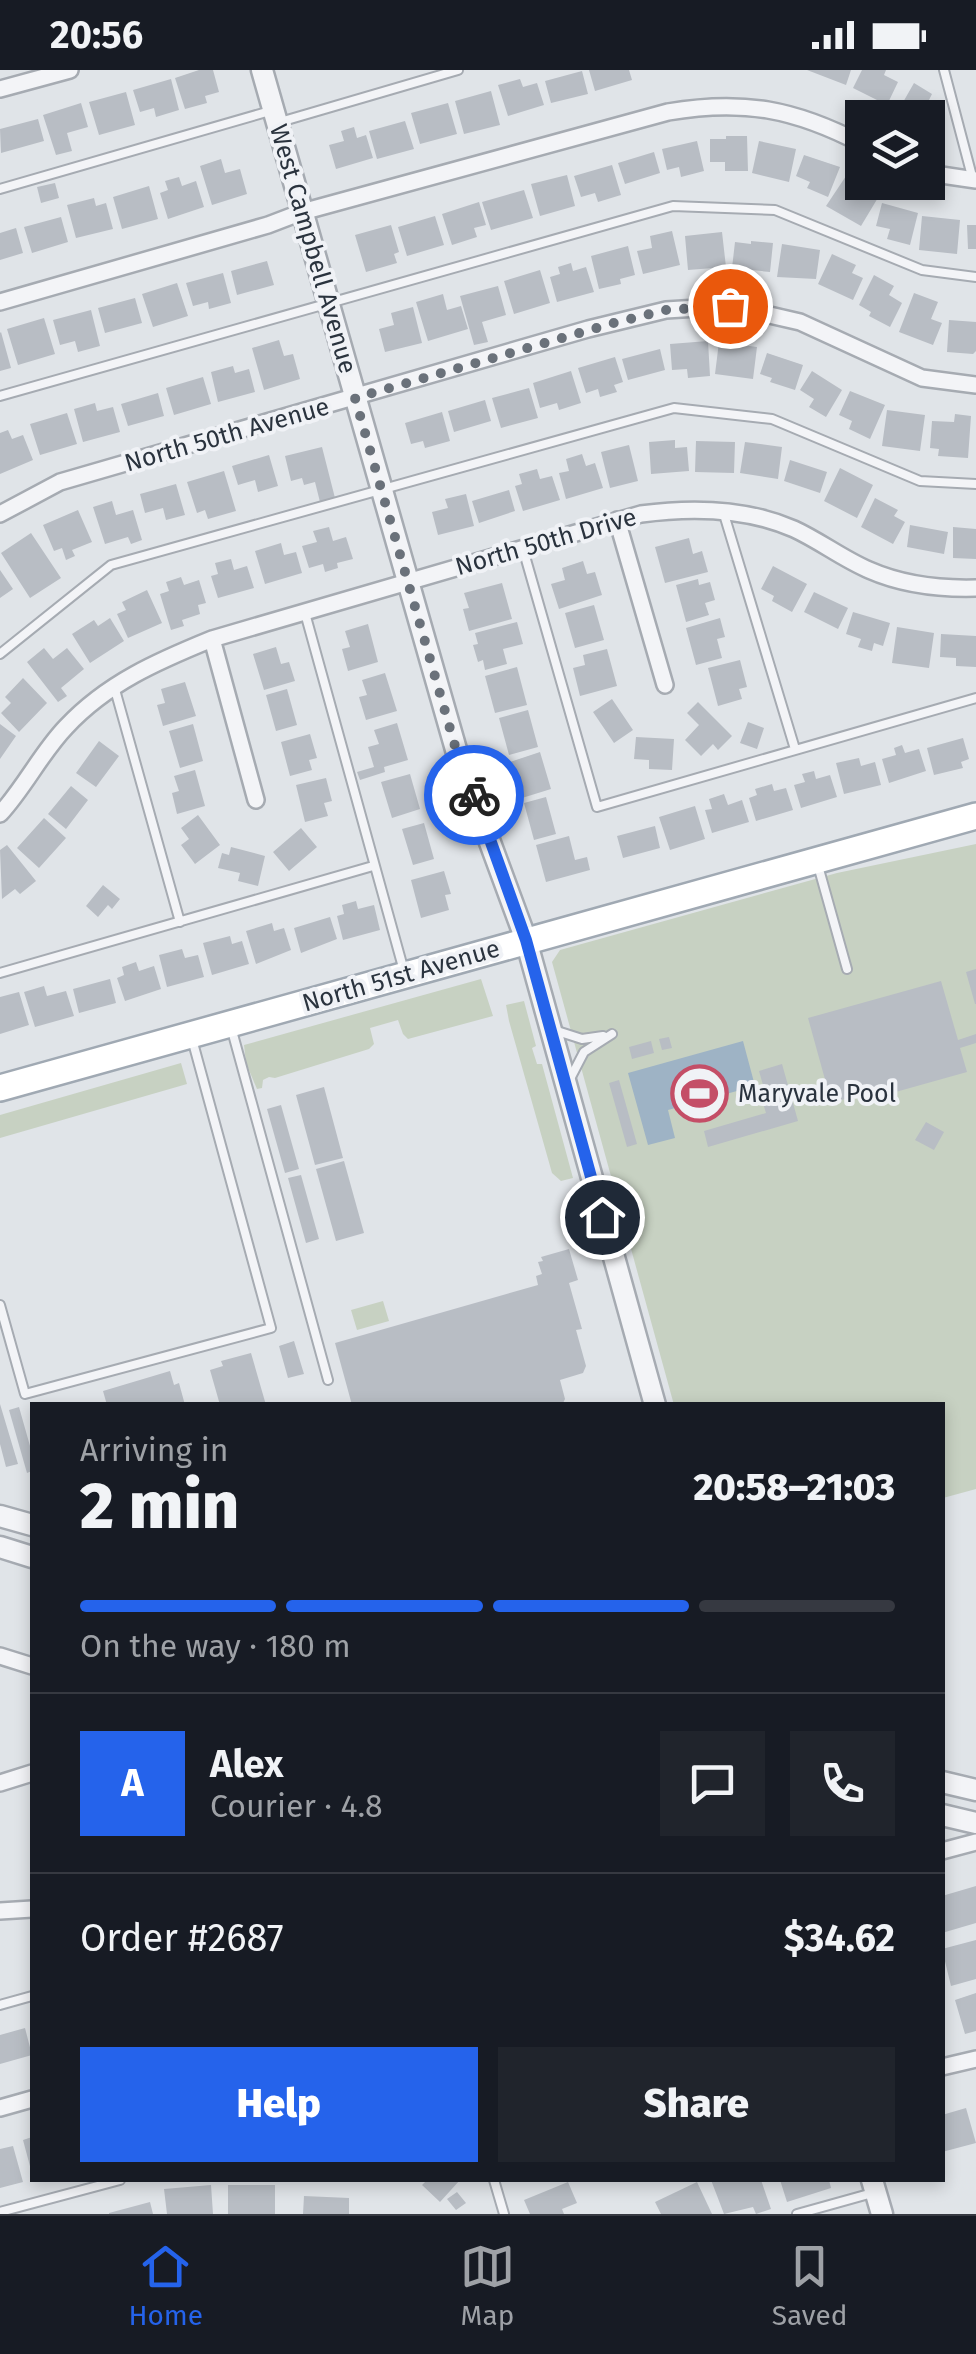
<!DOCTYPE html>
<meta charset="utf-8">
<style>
:root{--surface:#171b24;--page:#20242c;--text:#f1f3f6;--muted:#9ea1a6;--line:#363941;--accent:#2563eb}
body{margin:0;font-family:"Fira Sans",sans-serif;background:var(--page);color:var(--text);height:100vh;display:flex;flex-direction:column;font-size:38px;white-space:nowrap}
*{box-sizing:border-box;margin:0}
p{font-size:32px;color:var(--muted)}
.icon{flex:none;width:55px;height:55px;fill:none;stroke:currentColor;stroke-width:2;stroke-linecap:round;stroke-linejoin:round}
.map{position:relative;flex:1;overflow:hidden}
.drawer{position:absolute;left:30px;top:1332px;width:915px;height:780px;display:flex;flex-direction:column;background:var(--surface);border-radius:0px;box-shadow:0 5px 15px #0003}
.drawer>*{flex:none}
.buttons{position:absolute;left:845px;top:30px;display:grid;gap:20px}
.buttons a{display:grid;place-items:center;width:100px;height:100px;border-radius:0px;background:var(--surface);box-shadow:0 5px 15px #0003;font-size:50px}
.pin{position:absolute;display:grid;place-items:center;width:85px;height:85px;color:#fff;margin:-42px;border:5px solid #fff;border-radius:50%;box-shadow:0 2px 10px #0007}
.courier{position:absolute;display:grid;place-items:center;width:100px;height:100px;margin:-50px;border:8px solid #2563eb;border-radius:50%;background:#fff;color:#222;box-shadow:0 2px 12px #0007}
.headline em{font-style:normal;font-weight:800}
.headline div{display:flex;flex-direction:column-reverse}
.headline{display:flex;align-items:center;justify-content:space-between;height:170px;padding:0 50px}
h1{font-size:65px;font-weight:800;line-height:75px}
.bar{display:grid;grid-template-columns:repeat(4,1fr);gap:15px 10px;align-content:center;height:120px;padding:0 50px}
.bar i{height:12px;border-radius:8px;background:var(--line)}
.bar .current{background:var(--accent)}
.bar p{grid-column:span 4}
.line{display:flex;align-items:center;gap:25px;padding:0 50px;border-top:2px solid var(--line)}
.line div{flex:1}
.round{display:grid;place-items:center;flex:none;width:105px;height:105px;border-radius:0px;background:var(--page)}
.button{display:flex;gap:20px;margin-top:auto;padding:20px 50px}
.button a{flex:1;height:115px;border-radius:0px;background:var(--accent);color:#fff;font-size:40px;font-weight:800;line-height:115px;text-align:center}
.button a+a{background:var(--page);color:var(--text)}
.status{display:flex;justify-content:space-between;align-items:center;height:70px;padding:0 50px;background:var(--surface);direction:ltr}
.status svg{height:28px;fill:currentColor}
.tab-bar{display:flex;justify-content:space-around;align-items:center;height:140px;border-top:2px solid var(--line);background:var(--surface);font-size:28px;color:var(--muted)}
.tab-bar a{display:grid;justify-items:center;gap:5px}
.tab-bar .current{color:var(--accent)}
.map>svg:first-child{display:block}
.green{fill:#c7d1c2}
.water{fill:#9eb3c5}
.building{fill:#b8bdc4}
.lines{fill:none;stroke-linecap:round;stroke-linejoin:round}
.service-casing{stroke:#a6abb2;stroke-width:12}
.minor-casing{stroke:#a6abb2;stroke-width:20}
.tertiary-casing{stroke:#a6abb2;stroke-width:25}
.primary-casing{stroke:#a0a9b3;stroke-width:30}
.service{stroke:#f3f4f7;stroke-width:8}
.minor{stroke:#f3f4f7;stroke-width:15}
.tertiary{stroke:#f3f4f7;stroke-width:20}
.primary{stroke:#fff;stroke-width:25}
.done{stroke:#6a717a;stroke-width:10;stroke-dasharray:0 18}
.route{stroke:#2563eb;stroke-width:12}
.labels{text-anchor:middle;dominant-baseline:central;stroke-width:8;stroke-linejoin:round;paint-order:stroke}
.street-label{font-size:25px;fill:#2a333e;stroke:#f0f2f6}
.poi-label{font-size:25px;fill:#2a333e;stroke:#f0f2f6;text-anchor:start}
</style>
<div class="status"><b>20:56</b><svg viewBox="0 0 49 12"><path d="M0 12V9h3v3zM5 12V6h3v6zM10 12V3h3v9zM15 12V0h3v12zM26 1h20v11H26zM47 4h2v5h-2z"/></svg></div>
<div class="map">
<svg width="976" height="2144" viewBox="0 0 976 2144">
<rect width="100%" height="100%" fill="#e0e4e8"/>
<!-- green -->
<path class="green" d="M976,774V1419L943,1428L942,1335H674L552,892L560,880L837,803Z
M481,909L493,946L408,969L403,964L398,950L370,958L374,974L369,979L275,1008L269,1007L263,1010L262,1018L257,1019L246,993L244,975Z
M524,931L536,976L532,978L537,994H542L573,1108L561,1111L552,1103L509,951L506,935Z
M181,993L187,1014L0,1068V1045Z
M383,1231L389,1251L357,1260L351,1240Z"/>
<!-- water -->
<path class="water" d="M743,971L755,1016L668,1040L675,1068L648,1075L628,1003Z"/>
<!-- building -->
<path class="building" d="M199,0H213L219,22L205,26L207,33L185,39L175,8Z
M589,0H629L632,10L595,21Z
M807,0H851L846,15Z
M862,0H886L884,5L898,12L887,35L853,18Z
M582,1L588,24L551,33L545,11Z
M171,9L179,40L156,47L154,38L140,42L133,20Z
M520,9L523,17L537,13L544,35L508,46L498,15Z
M914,13L932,24L929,30L943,38L928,63V48H908L898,41Z
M491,21L500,55L464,64L455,31Z
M126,22L135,55L99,65L89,32Z
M81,33L88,57L67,63L72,81L56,85L43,45Z
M448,33L457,64L420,74L411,43Z
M38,49L44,71L1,83L0,59Z
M405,51L414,79L377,89L369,61Z
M354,57L357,68L366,65L373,88L336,99L329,75L344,71L341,61Z
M726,66H747L748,101H725V92H710V69H726Z
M697,71L704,101L681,107L679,97L667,100L662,79Z
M759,71L796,79L789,112L752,103Z
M654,82L660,103L625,114L618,93Z
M804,85L840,97L828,127L807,118L810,112L796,106Z
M221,89L225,103L240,99L247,124L212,135L200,96Z
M612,95L621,125L598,132L595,123L581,127L574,106Z
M567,105L575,136L540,146L531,114Z
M846,106L879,126L861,156L826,136Z
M179,107L182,116L196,111L204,137L168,149L160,123L168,120L165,111Z
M55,113L59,128L41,133L37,117Z
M149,116L158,149L122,159L113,127Z
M524,120L533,148L491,160L482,132Z
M94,128L96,136L106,133L113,159L76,168L67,135Z
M479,132L486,155L474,158L477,167L452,175L442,144Z
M882,133L918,143L910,175L887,169L890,159L876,156Z
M435,146L444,175L407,186L398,157Z
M922,146L960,150L957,184L919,180Z
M61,147L68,172L32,183L24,157Z
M391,155L399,182L394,184L397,193L366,202L355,165Z
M967,155H976V179H968Z
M16,158L23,183L0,190V163Z
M672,161L680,195L643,204L637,181L652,178L650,166Z
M722,162L726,197L688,200L685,166Z
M751,171L773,173L770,202L732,198L735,172L751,174Z
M782,174L820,180L816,209L777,207Z
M628,176L635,205L620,209L621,214L599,219L591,186Z
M832,184L856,195L852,203L863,208L853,230L818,214Z
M267,191L274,215L237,225L231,201Z
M571,193L573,201L586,197L594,222L557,232L550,207L560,204L558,197Z
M540,200L550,233L514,244L504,211Z
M223,203L231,233L209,239L208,232L193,236L186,213Z
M874,205L894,216L889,225L902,233L890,257L869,246L871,242L859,235Z
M177,213L188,246L153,257L142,224Z
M498,216L506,245L482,252L488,272L474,275L460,226Z
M914,223L938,232L931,249L942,253L933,275L899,262Z
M443,224L447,240L461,236L468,259L428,271L416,232Z
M135,228L142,253L105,263L98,238Z
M413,237L422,273L385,282L379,259L394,255L391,243Z
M91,240L100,276L78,282L75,271L60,275L53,250Z
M44,248L55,284L18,295L7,259Z
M949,250L976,252V281L973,284L947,282Z
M1,262L11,298L0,301V263Z
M279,270L284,286L293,284L300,309L264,320L252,278Z
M708,271L710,306L688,308L687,299L672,300L670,274Z
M719,272L757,277L753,309L715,304Z
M660,279L665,300L628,310L622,289Z
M767,283L803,295L795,320L770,312L772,308L760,304Z
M615,287L623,312L614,315L617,322L600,327L598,319L586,323L578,298Z
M233,296L235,303L249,299L255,322L218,332L211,302Z
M571,301L581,333L559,340L557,333L540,338L533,313Z
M812,301L842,320L826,347L809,337L814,329L800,320Z
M203,307L211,334L174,345L166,318Z
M529,318L538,348L501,358L492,328Z
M850,321L885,335L870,369L849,359L852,351L839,345Z
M158,323L164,346L128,356L121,334Z
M485,330L491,351L454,362L448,341Z
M95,333L97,341L113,337L120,362L83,372L74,339Z
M887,340L925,345L920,381L882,376Z
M442,342L450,371L425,378L423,371L411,374L405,353Z
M67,343L77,374L40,385L30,354Z
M955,344L971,346L968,388L938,386L939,379L930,378L932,351L954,352Z
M8,360L12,369L23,365L33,390L0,404V363Z
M675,370V378L687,377L689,401L651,404L649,372Z
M696,371L735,372L734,403L695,402Z
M745,372L782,377L778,409L740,403Z
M629,375L638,411L610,418L601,382Z
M322,377L335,428L320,432L315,412L304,415L302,408L291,411L285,386Z
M582,384L586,396L595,393L603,418L566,429L559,403L569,401L566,389Z
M269,385L278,416L258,422L255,410L238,415L232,396Z
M790,390L827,402L820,423L784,411Z
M840,398L873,415L857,448L824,431Z
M537,399L540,409L552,406L560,430L523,441L515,416L522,414L519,404Z
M224,401L236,441L208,449L205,440L197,443L187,412Z
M176,414L185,445L166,450L163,438L145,443L140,424Z
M509,420L515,441L479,453L472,431Z
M466,424L474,456L438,465L432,442L448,438L445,429Z
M875,428L898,440L894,446L905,452L893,474L861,457Z
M112,431L116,445L133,440L142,470L131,474L128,467L105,474L93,437Z
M78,440L92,472L72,480L75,486L66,490L62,478L54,481L43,455Z
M910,455L948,462L944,484L907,477Z
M329,457L333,471L346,467L353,489L337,493L338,498L325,502L323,494L309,498L302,476L317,472L313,461Z
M953,457L976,459V489L953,488Z
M31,463L61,508L30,528L1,483Z
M689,468L693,484L702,481L708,502L665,513L655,477Z
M281,473L284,485L296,482L302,503L265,514L255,481Z
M231,489L234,500L247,496L254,518L218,528L211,506L218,504L215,493Z
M583,491L587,504L595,502L602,525L559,539L551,514L565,510L562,498Z
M773,496L807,514L792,542L772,531L774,526L761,519Z
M0,500L13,519L0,528Z
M181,507L184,515L199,510L206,533L198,535L200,544L182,550L184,556L171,560L160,524L169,521L166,512Z
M698,509L699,515L710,512L715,530L705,533L709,545L686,552L676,515Z
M502,513L512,549L469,561L463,539L469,538L464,523Z
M147,520L162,553L128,568L117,544L126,540L122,532Z
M814,522L848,538L838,559L804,542Z
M594,535L604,570L575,578L565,543Z
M853,542L890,553L883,576L874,573L872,581L858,577L861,569L846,564Z
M110,548L124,571L90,593L72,564L94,550L98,556Z
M720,548L725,567L717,569L722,588L696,595L686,558Z
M517,552L523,574L503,579L507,594L485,600L483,590L478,592L473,575L478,574L475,563Z
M368,554L378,592L348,601L342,579L350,577L345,561Z
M897,557L934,563L929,598L892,593Z
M941,564L976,566V597L956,596V588L940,587Z
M276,577L281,594L289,592L295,611L264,620L253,584Z
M44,578L53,589L67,578L84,599L61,618L67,626L58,632L27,592Z
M607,579L617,616L580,626L573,598L585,595L583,585Z
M740,590L747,617L739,619L742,629L718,636L708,598Z
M517,597L527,635L495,643L485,606Z
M385,603L397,641L366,650L359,627L367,625L362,610Z
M23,608L47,633L19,662L1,643L11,633L5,627Z
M185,612L196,646L163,656L157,635L165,633L161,619Z
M287,619L297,655L276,661L266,625Z
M612,629L633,660L614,673L593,642Z
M698,632L732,666L718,680L713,674L701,686L685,670L699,655L687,643Z
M528,640L538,677L509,685L499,648Z
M748,652L764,658L757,679L740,673Z
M397,653L408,690L384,697L385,702L360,710L357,702L374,697L368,677L379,674L374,660Z
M0,654L16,666L0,689Z
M193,654L203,691L180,698L169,661Z
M310,664L317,688L309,690L312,700L290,706L281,672Z
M636,667L674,669L672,700L649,699V690L634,689Z
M963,668L969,689L961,692L963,698L934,705L927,678Z
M99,671L119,686L96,717L76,703Z
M902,675L905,683L919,679L926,701L889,713L882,689L896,685L894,678Z
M540,682L551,719L522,728L510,692Z
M859,688L861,696L875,692L881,715L844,724L836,693Z
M195,700L205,736L177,744L172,723L179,721L174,706Z
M814,701L816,709L830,705L837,727L801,738L794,715L805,712L802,704Z
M410,704L420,739L392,748L381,712Z
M326,708L332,731L324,733L328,746L305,752L296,715Z
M772,714L774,721L786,718L793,740L756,751L749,728L757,725L755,719Z
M71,716L88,730L66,759L48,744Z
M724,724L728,735L742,730L749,752L712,763L705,740L712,739L709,729Z
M546,727L556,764L534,770L524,733Z
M695,736L705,769L670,780L659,747Z
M198,745L220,775L195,794L181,775L189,769L181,758Z
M44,748L66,768L39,798L17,778Z
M424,753L434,789L413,795L402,759Z
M655,756L660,778L623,788L617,766Z
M301,758L317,777L289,801L273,782Z
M569,766L575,790L587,787L590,800L546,812L536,775Z
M7,775L36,811L20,824L15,819L2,829L0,780Z
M231,777L265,786L258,816L238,811L240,803L218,798L222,783L229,785Z
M444,801L451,824L445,825L449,840L421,848L411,810Z
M103,815L120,829L112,839L108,835L98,847L86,836Z
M356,831L358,839L374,835L380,860L343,870L337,846L344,844L342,835Z
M330,847L337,869L301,883L294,858Z
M272,853L274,861L284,858L291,880L256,894L246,861Z
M230,866L232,874L242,871L249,894L212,905L203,873Z
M182,879L185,888L198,885L204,907L167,917L159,885Z
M136,892L139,901L154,896L161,919L125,931L117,908L124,905L122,897Z
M976,899V934H975L966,902Z
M110,909L116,933L79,943L73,919Z
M941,911L958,970L976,964V973L960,978L967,1002L867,1030L865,1023L825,1035L819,1015L826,1013L808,948Z
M44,916L47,926L66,921L74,946L35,957L24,922Z
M19,922L29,955L0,964V927Z
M669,967L672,978L662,980L659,969Z
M651,971L654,983L632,989L629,977Z
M782,994L798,1051L708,1077L704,1061L766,1043L758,1017L763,1015L759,1001Z
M619,1010L637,1074L627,1077L609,1013Z
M324,1017L343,1088L315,1095L296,1025Z
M281,1035L299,1099L285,1103L267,1039Z
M926,1052L944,1062L934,1080L915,1070Z
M344,1091L364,1163L336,1171L316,1099Z
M301,1105L319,1169L306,1173L288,1108Z
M569,1179L578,1210L569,1213L582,1259L576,1260L586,1296L583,1303L560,1310L565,1329L562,1335H352L335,1273L538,1215L536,1206L542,1204L538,1192L543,1191L541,1187Z
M294,1271L304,1304L288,1308L279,1276Z
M251,1283L266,1335H220L210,1300L223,1296L221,1291Z
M170,1301L174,1315L179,1313L185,1335H107L103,1321Z
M0,1334L18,1394L6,1397L0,1374Z
M19,1337L32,1383V1401L27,1403L9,1340Z
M976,1816V1853L942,1863V1826Z
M976,1870V1909L951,1916L942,1879Z
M976,1923V1961L965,1964L955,1930Z
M25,1958L32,1985L0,1994V1965Z
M966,2038L976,2073L942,2082V2045Z
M32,2067V2100H31L23,2070Z
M13,2076L23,2112L0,2118V2079Z
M427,2110H460L440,2132L422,2115Z
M711,2110H761L771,2139L756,2144L753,2137L724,2144Z
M780,2110H829L831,2118L787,2132Z
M568,2112L577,2133L562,2139L564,2144H530L524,2130Z
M697,2112L712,2144H661L655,2132Z
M211,2115L213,2144H167L164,2119Z
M228,2115H275V2144H228Z
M457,2122L466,2133L456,2140L447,2129Z
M304,2126L349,2128V2144H303Z
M150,2132L153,2144H109V2143Z"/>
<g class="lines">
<defs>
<path id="service" d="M944,0L973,110
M280,52L458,0
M0,119L270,41
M0,326L673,136L775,140L922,200L976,207
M723,441L795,679
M523,479L597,737L976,628
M305,543L404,901
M0,584L111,495L674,338L772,349L920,411L976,414
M114,616L180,852
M817,792L847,899
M0,903L373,796
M231,957L328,1310
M554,960L582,969L603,966
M571,1007L584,982L612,964
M0,1235L25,1324L271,1258L192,969
M0,1935L32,1926
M494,2110L504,2144
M0,2142L120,2110
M797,2144L876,2122"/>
<path id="minor" d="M0,19L70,0
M928,103L976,110
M0,232L268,155L302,142L668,42C743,29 795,39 862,74
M0,444L60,412L588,259L666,240L730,236L800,252L922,308L976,315
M617,450L665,615
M212,569L256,730
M0,744C25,717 41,683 66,657C107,613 158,591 212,569L641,444C692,437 746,438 794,459C820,471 843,489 869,500C903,515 940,519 976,518
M0,1586L32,1596
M0,1713L32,1703
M942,1781L976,1772
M0,1841L32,1839
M942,1997L976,1989
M0,2038L32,2029"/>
<path id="tertiary" d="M262,0L457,683L526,870L655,1335
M0,1446L32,1455
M0,1477L32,1487
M942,1712L976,1720
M942,1745L976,1753
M872,2110L882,2144"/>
<path id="primary" d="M0,1018L976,746"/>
</defs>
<!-- service casing -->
<use href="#service" class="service-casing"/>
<!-- minor casing -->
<use href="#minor" class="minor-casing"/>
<!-- tertiary casing -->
<use href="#tertiary" class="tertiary-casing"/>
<!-- primary casing -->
<use href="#primary" class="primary-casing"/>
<!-- service -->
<use href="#service" class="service"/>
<!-- minor -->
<use href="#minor" class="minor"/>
<!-- tertiary -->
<use href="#tertiary" class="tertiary"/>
<!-- primary -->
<use href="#primary" class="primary"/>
</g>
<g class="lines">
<!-- done -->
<path class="done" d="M474,725L457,683L355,328L614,253L666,240L730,236"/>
<!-- route -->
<path class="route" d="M474,725L526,870L602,1147"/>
</g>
<!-- icons -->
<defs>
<symbol id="stadium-ring" viewBox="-11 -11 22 22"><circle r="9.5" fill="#f0f2f6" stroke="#c44e67" stroke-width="1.5"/><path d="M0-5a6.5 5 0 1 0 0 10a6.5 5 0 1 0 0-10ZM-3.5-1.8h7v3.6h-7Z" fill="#c44e67"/></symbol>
</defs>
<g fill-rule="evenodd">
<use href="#stadium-ring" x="668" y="992" width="63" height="63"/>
</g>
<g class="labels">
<!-- street labels -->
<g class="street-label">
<text transform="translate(313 179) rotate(74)">West Campbell Avenue</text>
<text transform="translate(227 365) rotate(-16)">North 50th Avenue</text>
<text transform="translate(546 472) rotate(-16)">North 50th Drive</text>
<text transform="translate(401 906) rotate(-16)">North 51st Avenue</text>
</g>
<!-- poi labels -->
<g class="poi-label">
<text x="738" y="1024">Maryvale Pool</text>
</g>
</g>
</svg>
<div class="buttons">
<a><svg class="icon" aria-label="layers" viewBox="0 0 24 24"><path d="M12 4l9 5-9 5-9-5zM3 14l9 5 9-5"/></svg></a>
</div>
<div class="pin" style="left:730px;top:236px;background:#ea580c"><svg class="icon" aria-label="bag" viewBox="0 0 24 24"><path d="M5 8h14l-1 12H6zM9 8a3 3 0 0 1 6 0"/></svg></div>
<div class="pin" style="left:602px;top:1147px;background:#1f2937"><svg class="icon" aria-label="home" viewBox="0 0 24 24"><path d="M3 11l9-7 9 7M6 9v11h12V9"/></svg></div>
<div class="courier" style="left:474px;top:725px"><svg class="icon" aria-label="bike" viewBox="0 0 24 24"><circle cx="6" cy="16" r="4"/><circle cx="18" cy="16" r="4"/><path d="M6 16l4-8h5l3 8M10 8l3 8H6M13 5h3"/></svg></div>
<section class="drawer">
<div class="headline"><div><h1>2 min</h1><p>Arriving in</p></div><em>20:58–21:03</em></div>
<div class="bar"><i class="current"></i><i class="current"></i><i class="current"></i><i></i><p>On the way · 180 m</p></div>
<div class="line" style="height:180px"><b class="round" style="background:var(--accent);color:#fff">A</b><div><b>Alex</b><p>Courier · 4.8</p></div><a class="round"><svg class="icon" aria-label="chat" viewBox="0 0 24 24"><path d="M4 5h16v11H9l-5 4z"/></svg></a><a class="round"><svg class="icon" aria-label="phone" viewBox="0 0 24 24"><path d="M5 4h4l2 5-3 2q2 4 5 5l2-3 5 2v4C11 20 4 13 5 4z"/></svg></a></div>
<div class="line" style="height:130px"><div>Order #2687</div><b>$34.62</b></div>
<div class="button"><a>Help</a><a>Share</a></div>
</section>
</div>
<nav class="tab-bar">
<a class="current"><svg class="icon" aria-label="home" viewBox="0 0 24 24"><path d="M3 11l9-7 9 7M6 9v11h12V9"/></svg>Home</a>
<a><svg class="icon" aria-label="map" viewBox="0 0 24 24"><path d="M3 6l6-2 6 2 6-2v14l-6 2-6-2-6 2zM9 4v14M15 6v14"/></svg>Map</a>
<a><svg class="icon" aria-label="saved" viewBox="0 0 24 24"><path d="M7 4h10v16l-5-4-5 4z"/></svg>Saved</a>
</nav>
